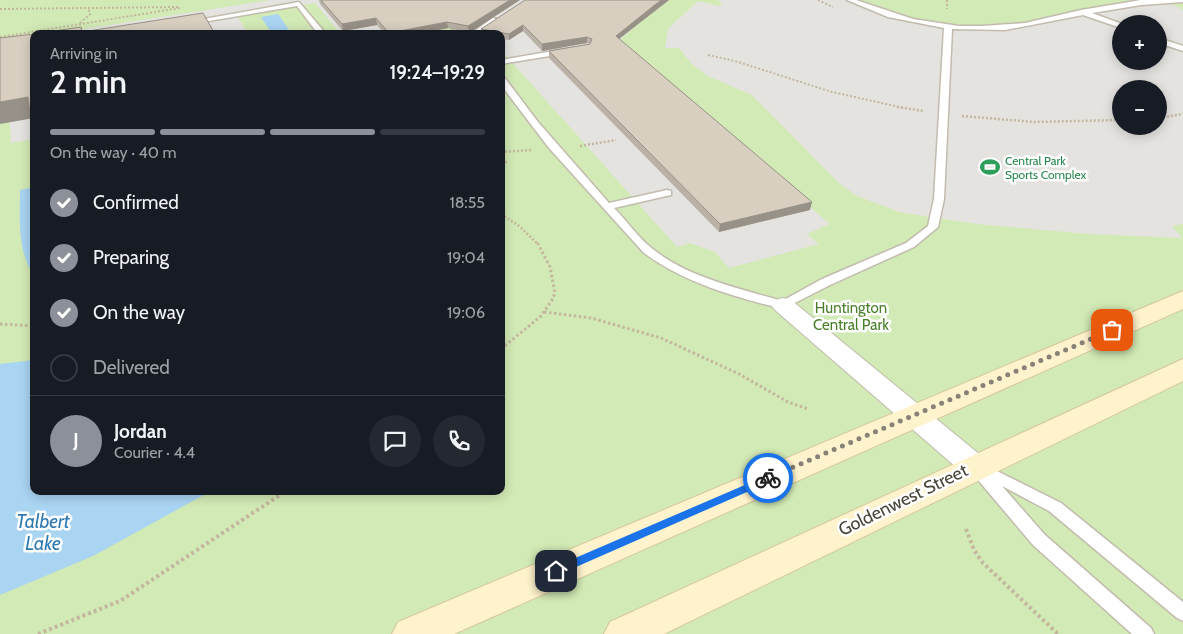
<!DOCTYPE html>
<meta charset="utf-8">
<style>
:root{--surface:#171b24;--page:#242831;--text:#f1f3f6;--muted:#9ea1a6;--line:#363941;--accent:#8c9099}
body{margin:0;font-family:Cabin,sans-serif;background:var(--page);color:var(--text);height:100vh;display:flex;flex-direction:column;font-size:19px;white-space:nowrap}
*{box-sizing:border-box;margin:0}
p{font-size:16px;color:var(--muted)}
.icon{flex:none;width:28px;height:28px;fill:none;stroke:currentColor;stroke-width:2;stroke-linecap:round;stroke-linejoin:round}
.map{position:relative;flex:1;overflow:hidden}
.drawer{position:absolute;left:30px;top:30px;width:475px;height:465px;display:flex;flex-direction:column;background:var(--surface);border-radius:10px;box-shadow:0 2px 12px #0003}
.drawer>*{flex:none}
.buttons{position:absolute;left:1112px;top:15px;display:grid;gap:10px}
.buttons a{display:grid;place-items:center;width:55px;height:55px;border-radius:50%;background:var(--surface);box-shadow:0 2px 12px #0003;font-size:25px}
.pin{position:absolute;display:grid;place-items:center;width:42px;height:42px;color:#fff;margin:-21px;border-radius:10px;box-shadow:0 2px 8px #0006}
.courier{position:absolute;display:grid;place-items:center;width:50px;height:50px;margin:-25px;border:4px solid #1a73e8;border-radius:50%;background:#fff;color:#222;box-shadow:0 1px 6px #0007}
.headline em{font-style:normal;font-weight:600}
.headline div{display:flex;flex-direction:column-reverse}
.headline{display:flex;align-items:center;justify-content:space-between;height:85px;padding:0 20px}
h1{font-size:32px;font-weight:600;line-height:38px}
.bar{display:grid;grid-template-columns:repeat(4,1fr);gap:8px 5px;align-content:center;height:60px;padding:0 20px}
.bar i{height:6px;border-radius:4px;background:var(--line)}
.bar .active{background:var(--accent)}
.bar p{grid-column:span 4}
.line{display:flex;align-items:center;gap:12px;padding:0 20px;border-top:1px solid var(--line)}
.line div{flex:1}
.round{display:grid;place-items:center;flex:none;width:52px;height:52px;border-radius:26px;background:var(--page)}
ol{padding:0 20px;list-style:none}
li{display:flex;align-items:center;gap:15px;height:55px}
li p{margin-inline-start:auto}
li .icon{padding:5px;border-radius:50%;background:var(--accent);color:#fff;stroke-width:4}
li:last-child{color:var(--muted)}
li i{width:28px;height:28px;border:2px solid var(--line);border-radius:50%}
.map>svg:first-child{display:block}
.green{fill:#d2eab5;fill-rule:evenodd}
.parking{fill:#e5e3e0;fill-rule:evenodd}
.water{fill:#a9d4f2}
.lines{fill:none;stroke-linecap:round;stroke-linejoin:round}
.service-casing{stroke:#c2bbae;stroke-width:3}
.minor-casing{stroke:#c2bbae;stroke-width:2}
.secondary-casing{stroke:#d6c79b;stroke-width:2}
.path-far3{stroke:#c4b79f;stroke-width:2;stroke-dasharray:2 2;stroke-linecap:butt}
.path-far2{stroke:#c4b79f;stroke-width:2.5;stroke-dasharray:2 2;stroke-linecap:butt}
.path-far1{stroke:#c4b79f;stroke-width:3;stroke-dasharray:2.5 2.5;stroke-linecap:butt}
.path{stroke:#c4b79f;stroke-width:4;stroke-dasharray:3 3;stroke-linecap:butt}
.service{fill:#fff;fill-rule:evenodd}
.minor{fill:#fff;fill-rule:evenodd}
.secondary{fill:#fff3cd;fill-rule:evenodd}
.wall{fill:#bab2a6}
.shaded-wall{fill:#979187}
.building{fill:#d8cfc1;stroke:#979187}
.route{fill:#1a73e8}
.done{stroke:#878178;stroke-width:5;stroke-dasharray:0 9}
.labels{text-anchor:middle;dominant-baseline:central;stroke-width:5;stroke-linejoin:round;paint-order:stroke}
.far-leisure-label{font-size:12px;fill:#27864d;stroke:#fff;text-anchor:start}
.park-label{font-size:15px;fill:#4a7f2a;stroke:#fff}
.near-street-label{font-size:18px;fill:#4b4439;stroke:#fff}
.near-water-label{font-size:19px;font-style:italic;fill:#2e7ab2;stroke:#fff}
</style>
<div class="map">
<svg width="1183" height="634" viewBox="0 0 1183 634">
<rect width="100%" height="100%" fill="#f6f3ec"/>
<!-- green -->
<path class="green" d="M0,0H1183V634H0ZM1121,24H1159V61H1121ZM34,34H501V491H34ZM1121,89H1159V126H1121Z"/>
<!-- parking -->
<path class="parking" d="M271,0H667L617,42L830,224L807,234L819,244L729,268L715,252L690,243L677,247L501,50V34H477L449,27L411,34H341L315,3L237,16L248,34H52Z
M718,0H855L888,13L916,19L972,26H1009L1102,5L1129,1L1164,0L1183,10V224L1172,226L1182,238L1089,234L977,224L899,212L857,196L840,184L752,95L708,76L692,64L679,48H665L668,29L673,24L698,1L719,6L722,3ZM1121,24H1159V61H1121ZM1121,89H1159V126H1121Z
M28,47L34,139L11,143L5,51Z"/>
<!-- water -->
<path class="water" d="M278,14L292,34H272L261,17Z
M34,187V276C17,250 20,220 20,190Z
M34,360V491H211L93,556L0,595V364Z"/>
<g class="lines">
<defs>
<path id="service" d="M847,0H856L913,19L959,26H982L1025,23L1081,10L1141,0H1183V2L1141,5L1092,13L1122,24L1121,28L1083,15L1005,30L952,29L944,199L938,227L914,247L830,285L783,309C735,297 685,283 644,253L549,148L501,85V77H504L538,122L609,203L667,190L671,191V195L614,208C627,221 639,239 654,250C690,278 738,288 782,301L822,279L906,243L928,226L934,199L944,28L888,17Z
M299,2L326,34H318L297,6L191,24L187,22Z
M493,18L500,20L480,34H470Z
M1159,38L1183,46V51L1159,43Z
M565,49H568V53L501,64V60Z
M977,461L1061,503L1183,602V621L1177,618L1049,511L1002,486L1045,535L1151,628L1154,634H1132L1033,545L973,474L969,467L972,463Z"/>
<path id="minor" d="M783,298L791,300L984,458L988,466L984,474L974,477L964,474L775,310L771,305L775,300Z"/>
<path id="secondary" d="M1183,291V309L454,634H392L398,622Z
M1183,359V381L664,634H604L610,622Z"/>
</defs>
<!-- service casing -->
<use href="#service" class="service-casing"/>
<!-- minor casing -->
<use href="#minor" class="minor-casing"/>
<!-- secondary casing -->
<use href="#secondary" class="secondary-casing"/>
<!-- path-far3 -->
<path class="path-far3" d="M818,0L833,7
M947,0V9
M0,9L178,7
M80,23L90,14L88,8
M445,34L454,28
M0,37L180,8
M708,55L735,61L832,92L904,108"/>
<!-- path-far2 -->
<path class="path-far2" d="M897,107L924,111
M962,116L1034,122L1121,120
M1159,118L1183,114
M580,146L616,140
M501,152L531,150
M501,163L507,162
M501,214L519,226L538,244"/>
<!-- path-far1 -->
<path class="path-far1" d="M544,312L591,318L661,338L739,374L788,402L808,409
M0,324L34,326
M501,349L541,316L552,300L555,293L550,267L537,242"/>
<!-- path -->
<path class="path" d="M966,529L974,550L983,563L1058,634
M38,634L120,601L286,491"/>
<!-- service -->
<use href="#service" class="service"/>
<!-- minor -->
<use href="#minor" class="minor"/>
<!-- secondary -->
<use href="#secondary" class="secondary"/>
</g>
<!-- wall -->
<path class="wall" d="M319,0H520L469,33L448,28L419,34H385L377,25L343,31L320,4Z
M669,0L619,39L810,210L719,232L549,58V51L590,44L587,43L542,51L523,31L509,40L501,39V34H482L481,29Z"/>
<!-- shaded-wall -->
<path class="shaded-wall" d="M510,0H520L469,33L468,26Z
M661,0H669L615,42L616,36Z
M376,18L377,25L343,31L342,24Z
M447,22L448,28L419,34H390L389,33Z
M523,25V31L509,40V34Z
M587,37V43L542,51V44Z
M28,97L34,118L0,124V102Z
M812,202L810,210L719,232L720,224Z"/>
<!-- building -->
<path class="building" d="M321,0H510L468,26L447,22L389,33L376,18L342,24Z
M525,0H661L616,36L812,202L720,224L549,51L590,44L592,39L587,37L542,44L523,25L509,34L481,29Z
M203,13L215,34H34L81,27L82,32Z
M34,34V144L28,97L0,102V38Z"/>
<!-- route -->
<path class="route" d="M768,475L773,478L772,481L560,574L556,576L551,571L552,568Z"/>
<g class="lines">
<!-- done -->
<path class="done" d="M768,478L1112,330"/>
</g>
<!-- icons -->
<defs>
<symbol id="stadium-bare" viewBox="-9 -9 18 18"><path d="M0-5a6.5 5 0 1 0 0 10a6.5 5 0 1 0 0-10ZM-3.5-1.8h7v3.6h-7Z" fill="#2e9e5b" stroke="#fff" stroke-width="2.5" paint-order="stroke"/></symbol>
</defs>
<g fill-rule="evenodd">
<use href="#stadium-bare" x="976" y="153" width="28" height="28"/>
</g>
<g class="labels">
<!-- far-leisure labels -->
<g class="far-leisure-label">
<text x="1005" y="160">Central Park<tspan x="1005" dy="14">Sports Complex</tspan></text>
</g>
<!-- park labels -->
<g class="park-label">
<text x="851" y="308">Huntington<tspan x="851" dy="17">Central Park</tspan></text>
</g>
<!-- near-street labels -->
<g class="near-street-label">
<text transform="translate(903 500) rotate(-26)">Goldenwest Street</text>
</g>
<!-- near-water labels -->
<g class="near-water-label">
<text x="43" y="521">Talbert<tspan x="43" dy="22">Lake</tspan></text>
</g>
</g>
</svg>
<div class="buttons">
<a>+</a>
<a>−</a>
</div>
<div class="pin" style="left:1112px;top:330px;background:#ea580c"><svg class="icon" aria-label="bag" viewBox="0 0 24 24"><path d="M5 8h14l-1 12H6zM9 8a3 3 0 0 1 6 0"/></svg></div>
<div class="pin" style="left:556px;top:571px;background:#1f2937"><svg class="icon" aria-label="home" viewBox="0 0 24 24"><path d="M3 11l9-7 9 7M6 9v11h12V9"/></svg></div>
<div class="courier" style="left:768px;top:478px"><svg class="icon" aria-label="bike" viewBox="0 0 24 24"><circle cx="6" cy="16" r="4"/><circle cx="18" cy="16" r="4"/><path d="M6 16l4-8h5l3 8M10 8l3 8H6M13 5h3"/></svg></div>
<section class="drawer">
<div class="headline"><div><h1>2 min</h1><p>Arriving in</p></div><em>19:24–19:29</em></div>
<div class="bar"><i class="active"></i><i class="active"></i><i class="active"></i><i></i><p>On the way · 40 m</p></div>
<ol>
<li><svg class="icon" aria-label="check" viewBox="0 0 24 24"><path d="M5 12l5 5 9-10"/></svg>Confirmed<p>18:55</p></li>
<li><svg class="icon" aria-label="check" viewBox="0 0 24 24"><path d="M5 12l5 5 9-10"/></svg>Preparing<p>19:04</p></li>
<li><svg class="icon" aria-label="check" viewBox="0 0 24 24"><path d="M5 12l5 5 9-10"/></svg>On the way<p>19:06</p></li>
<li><i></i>Delivered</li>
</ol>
<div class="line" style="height:90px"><b class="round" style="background:var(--accent);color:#fff">J</b><div><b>Jordan</b><p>Courier · 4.4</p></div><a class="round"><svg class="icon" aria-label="chat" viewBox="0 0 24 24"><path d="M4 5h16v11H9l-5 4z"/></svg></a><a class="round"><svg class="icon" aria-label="phone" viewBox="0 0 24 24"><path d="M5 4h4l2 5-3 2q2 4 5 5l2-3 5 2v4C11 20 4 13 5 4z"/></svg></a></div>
</section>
</div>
